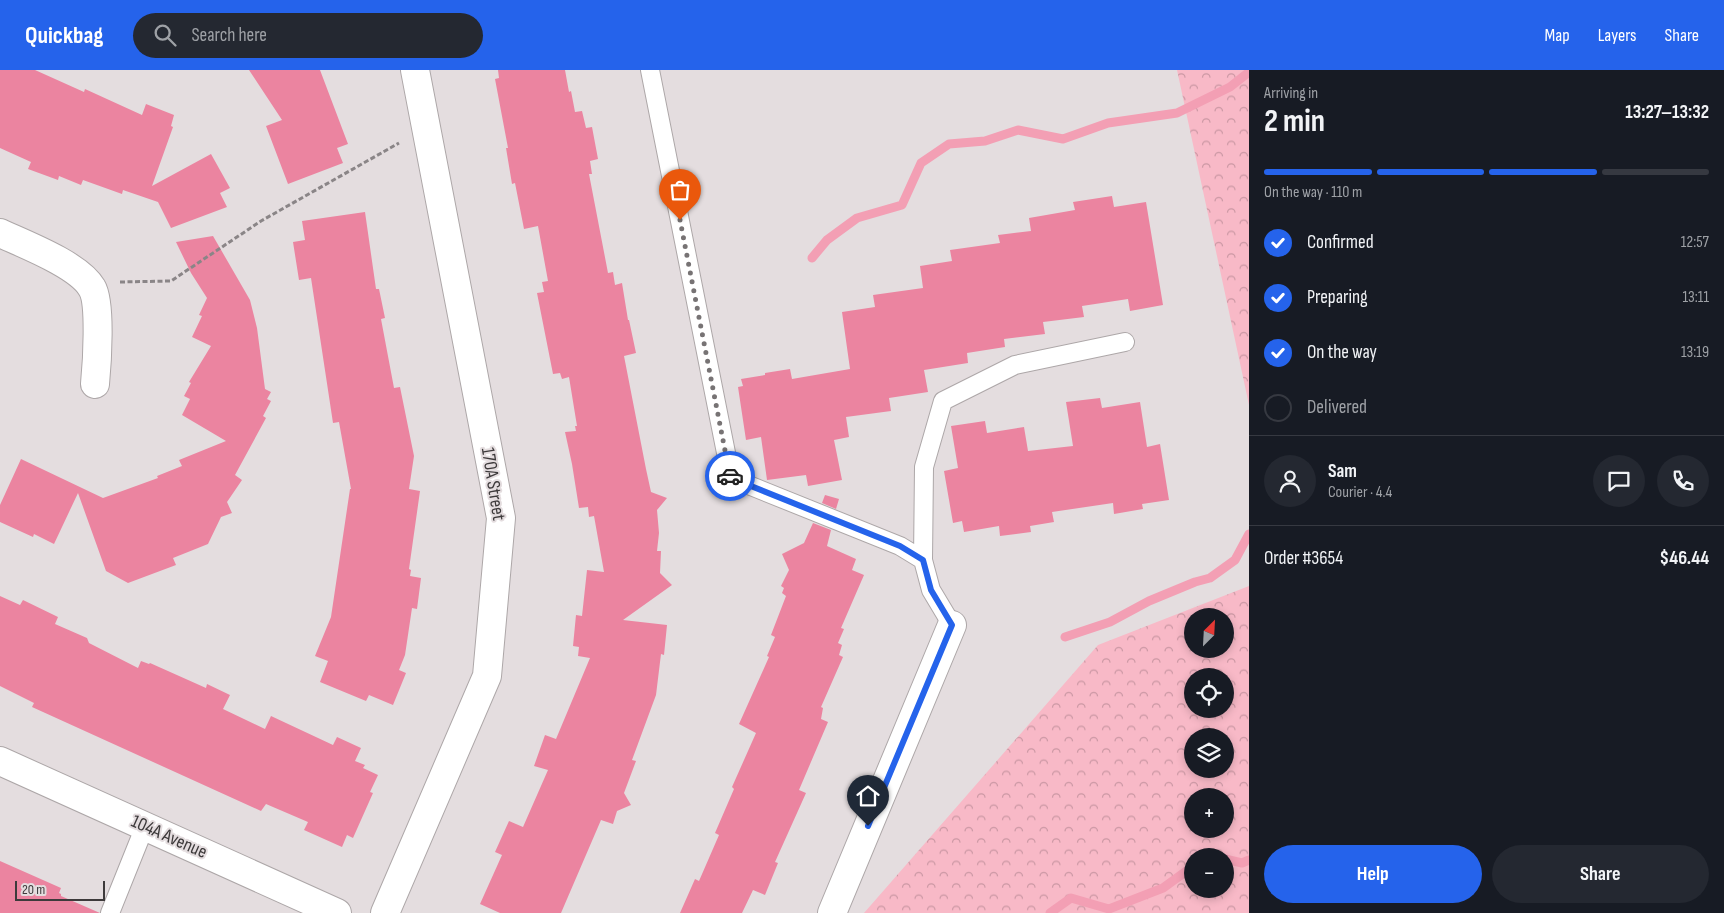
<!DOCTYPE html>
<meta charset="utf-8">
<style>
:root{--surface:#171b24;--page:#242831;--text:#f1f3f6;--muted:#9ea1a6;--line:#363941;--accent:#2563eb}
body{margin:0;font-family:"Sofia Sans Condensed",sans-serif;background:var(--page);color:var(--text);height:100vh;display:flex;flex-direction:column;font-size:19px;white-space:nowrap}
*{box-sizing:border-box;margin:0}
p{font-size:16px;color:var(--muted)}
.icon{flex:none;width:28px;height:28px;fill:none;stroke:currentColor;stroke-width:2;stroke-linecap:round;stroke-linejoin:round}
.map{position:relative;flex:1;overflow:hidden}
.details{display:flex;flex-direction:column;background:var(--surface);width:475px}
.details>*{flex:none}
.needle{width:32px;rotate:24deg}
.controls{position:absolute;left:1184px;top:538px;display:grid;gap:10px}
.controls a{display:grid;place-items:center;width:50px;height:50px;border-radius:50%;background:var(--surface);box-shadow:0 2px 8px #0003;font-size:25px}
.scale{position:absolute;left:15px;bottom:12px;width:90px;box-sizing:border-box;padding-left:5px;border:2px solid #3d3a3b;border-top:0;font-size:14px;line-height:18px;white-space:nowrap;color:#3d3a3b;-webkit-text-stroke:4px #e4dddf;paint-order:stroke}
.pin{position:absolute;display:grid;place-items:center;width:42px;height:42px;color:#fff;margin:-51px -21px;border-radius:50% 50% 50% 0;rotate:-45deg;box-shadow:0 0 5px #0007}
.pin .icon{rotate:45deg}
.courier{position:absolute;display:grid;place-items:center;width:50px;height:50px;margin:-25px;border:4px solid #2563eb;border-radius:50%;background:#fff;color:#222;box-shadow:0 1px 6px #0007}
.head em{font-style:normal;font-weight:700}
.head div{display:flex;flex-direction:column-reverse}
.head{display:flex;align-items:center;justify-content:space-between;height:85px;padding:0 15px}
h1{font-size:32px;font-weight:700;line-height:38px}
.bar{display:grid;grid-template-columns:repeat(4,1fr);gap:8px 5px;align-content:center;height:60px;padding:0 15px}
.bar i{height:6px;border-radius:4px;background:var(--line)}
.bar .active{background:var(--accent)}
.bar p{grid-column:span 4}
.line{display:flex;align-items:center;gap:12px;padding:0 15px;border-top:1px solid var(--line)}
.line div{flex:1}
.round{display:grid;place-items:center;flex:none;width:52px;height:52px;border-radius:26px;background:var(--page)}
ol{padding:0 15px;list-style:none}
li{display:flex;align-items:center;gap:15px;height:55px}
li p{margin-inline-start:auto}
li .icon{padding:5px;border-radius:50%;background:var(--accent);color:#fff;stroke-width:4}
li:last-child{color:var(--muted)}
li i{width:28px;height:28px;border:2px solid var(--line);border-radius:50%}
.cta{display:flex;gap:10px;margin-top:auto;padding:10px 15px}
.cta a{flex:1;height:58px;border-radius:30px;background:var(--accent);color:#fff;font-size:20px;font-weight:700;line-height:58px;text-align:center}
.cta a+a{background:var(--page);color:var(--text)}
header{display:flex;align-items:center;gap:30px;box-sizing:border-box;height:70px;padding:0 25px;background:var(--accent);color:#fff}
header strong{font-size:24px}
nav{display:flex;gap:28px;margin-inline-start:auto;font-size:18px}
.search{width:350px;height:45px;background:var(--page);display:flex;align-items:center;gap:12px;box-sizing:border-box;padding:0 18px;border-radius:28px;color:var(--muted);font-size:19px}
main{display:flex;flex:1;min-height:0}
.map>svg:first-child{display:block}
.forest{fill:url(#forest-crowns);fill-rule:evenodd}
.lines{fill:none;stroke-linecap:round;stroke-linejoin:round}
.stream{stroke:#f39fb4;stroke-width:9}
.building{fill:#eb84a0}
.service-casing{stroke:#ada7a8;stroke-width:20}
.minor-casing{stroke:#ada7a8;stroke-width:30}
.path{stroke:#8a8587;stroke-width:3;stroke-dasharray:5 2.5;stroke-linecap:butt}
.service{stroke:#fff;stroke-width:18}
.minor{stroke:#fff;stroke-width:28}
.done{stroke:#777374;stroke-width:5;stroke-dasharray:0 9}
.route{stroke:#2563eb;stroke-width:6}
.labels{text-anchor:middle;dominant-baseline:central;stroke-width:4;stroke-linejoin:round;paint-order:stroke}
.street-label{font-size:19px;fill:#3d3a3b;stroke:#e4dddf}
</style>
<header>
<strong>Quickbag</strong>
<div class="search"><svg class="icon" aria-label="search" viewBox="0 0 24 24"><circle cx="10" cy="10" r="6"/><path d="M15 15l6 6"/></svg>Search here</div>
<nav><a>Map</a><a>Layers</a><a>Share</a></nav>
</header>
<main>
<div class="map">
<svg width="1249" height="843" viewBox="0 0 1249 843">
<defs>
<pattern id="forest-crowns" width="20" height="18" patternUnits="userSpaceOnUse" patternTransform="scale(1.25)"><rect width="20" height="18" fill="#f8b9c7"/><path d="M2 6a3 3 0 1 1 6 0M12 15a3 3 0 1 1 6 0" fill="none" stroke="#ca97a3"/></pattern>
</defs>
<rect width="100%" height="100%" fill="#e4dddf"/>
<!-- forest -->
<path class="forest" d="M1177,0H1249V335Z
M1249,516V843H864L1098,575ZM1192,546H1225V579H1192ZM1192,606H1225V639H1192ZM1192,666H1225V699H1192ZM1192,726H1225V759H1192ZM1192,786H1225V819H1192Z"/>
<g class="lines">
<!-- stream -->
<path class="stream" d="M812,188L827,170L857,148L902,135L921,93L949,74L985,71L1018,60L1063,69L1108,53L1177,43L1230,17L1249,2
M1065,567L1110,552L1149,531L1195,512L1210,508L1235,490L1249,464
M1225,789L1242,793L1249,790
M1050,843L1071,828L1109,839L1163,818L1192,797"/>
</g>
<!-- building -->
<path class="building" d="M0,0H35L84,22L85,19L142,45L146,34L174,45L171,56L173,57L152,116L211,84L230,118L220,123L227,137L171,158L158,132L123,120L122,124L83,110L81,115L59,106L58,110L28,99L31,92L0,78Z
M249,0H320L348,74L337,78L343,93L288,114L266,56L282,50Z
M498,0H565L569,22L571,21L575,42L582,41L586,58L592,57L598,89L590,91L592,104H589L608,203L613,202L615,215L622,213L628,250H629L636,283L624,286L646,399L651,422L667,428L657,440L659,463L657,481H661L660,503L672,515L623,550L667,555L664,585L661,584L656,625L632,690L636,691L624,723L631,735L617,741L613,754L601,750L561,843H500L480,834L502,785L495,782L509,751L523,757L548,700L534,696L545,665L556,669L590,588L578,586L579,577L573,576L576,545L582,546L587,500L604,502L594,446L589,447L588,437L579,438L572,394L565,362L576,361L575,356H577L569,307L562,309L560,303L553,304L537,223L544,222L542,212L548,211L538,156L524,159L515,113L512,114L506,78H508L495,9L499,8Z
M1112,126L1114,137L1146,132L1163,235L1130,241L1128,229L1082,236L1084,247L1043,252L1045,264L1004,269L1005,277L967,283L968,293L924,300L928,322L889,328L891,341L846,347L849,367L834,370L842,410L808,416L806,405L767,410L761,367L746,370L738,317L743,316L741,309L765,305V303L790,299L792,309L850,299L842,242L875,237L873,225L923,218L920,196L952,191L950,180L1000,173L998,165L1031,161L1029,148L1075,140L1073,132Z
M365,142L376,219H379L385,248L381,249L394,318L400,317L414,386L409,419L420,421L409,499L411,500L410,506L421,508L417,539L412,538L405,585L399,600L406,603L393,635L369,625L366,631L320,612L328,591L315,586L331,547L350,419H351L339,352L333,353L311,208L299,210L293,172L305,170L302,151Z
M213,166L250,230L257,258L265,319L271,322L267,329L271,331L263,346L266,348L235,405L242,410L227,432L232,443L221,447L208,474L173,488L176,495L128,513L106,501L78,423L54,474L34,464L33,467L0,452V435L21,389L103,428L158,408L157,406L182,396L179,390L226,371L182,345L190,329L184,326L191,313L189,312L211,276L192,267L202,246L199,245L207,228L191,203L176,172Z
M1100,328L1102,338L1140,332L1147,377L1160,374L1169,430L1142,434L1143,439L1114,444L1113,433L1052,442L1054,452L1030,456L1031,462L1000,466L999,456L964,462L962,451L953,453L944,401L958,398L951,356L985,351L987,363L1024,357L1028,381L1073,376L1066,332Z
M825,425L839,429L836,439L822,433Z
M813,453L831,460L827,476L856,489L852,500L864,505L841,558L844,559L838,573L842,575L839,585L843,587L821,637L823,638L821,649L828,652L799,720L806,723L775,792L778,793L765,825L753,820L742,843H680L695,809L699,811L719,765L715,763L734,719L732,717L756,663L739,654L769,587L767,586L775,567L771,565L786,526L782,523L784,518L781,516L789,500L782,484L804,473Z
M0,526L20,535L23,530L58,547L55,554L87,568L89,573L138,598L141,591L149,594L150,593L206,618L207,614L230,625L223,639L265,659L271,646L333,675L337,667L361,678L355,691L365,695L363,698L378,705L370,722L373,723L353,768L347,765L342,777L304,760L308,752L266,734L261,741L32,637L34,633L0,616Z
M0,791L61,818L59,823L61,824V826L100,843H0Z"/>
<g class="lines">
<defs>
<path id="service" d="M650,0L731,408L900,476L923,490L924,397L943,331L1015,295L1125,272
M923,490L931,520L952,555
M110,843L145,756"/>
<path id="minor" d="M0,163C24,174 79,195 92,218C101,233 97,294 95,314
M0,691L337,843
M385,843L487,606L501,448L415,0
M832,843L952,555"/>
</defs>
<!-- service casing -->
<use href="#service" class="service-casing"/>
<!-- minor casing -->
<use href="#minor" class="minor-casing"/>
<!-- path -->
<path class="path" d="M120,212L171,211L261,151L399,73"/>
<!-- service -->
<use href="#service" class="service"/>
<!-- minor -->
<use href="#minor" class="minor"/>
</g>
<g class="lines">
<!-- done -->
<path class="done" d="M680,150L730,406"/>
<!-- route -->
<path class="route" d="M730,406L731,408L900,476L923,490L931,520L952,555L868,756"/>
</g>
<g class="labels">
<!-- street labels -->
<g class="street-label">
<text transform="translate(493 414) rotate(81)">170A Street</text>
<text transform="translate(169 767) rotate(24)">104A Avenue</text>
</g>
</g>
</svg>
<div class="controls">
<a><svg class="needle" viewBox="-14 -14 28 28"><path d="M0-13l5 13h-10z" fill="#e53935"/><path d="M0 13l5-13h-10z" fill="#9ea1a6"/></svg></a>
<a><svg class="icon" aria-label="locate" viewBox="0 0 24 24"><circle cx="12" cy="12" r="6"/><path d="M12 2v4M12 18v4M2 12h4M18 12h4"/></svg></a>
<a><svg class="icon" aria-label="layers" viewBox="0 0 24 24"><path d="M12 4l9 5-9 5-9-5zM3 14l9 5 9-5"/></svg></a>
<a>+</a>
<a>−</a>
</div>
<div class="scale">20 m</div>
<div class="pin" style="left:680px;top:150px;background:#ea580c"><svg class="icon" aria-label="bag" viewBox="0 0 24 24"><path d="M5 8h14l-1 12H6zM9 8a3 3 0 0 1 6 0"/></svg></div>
<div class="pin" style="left:868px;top:756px;background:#1f2937"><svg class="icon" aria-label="home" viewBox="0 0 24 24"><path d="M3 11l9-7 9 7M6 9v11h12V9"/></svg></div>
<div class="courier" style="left:730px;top:406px"><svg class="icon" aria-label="car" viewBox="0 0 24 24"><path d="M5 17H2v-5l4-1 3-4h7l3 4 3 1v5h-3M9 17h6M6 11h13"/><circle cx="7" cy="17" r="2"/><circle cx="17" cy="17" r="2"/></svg></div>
</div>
<section class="details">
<div class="head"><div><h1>2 min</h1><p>Arriving in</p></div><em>13:27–13:32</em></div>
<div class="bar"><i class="active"></i><i class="active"></i><i class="active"></i><i></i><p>On the way · 110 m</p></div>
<ol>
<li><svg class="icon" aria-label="check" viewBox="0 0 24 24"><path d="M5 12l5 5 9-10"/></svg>Confirmed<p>12:57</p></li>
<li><svg class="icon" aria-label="check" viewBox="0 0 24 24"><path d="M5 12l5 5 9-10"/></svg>Preparing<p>13:11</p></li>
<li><svg class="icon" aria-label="check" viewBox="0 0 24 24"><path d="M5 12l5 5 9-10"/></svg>On the way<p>13:19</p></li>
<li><i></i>Delivered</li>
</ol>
<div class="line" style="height:90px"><a class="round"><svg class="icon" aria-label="person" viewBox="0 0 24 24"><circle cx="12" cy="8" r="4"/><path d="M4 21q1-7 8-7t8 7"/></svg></a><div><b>Sam</b><p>Courier · 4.4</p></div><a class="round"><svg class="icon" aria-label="chat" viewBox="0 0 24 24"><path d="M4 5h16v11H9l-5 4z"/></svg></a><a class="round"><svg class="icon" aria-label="phone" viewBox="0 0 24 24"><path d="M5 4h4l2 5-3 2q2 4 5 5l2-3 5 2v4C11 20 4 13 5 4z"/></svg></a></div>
<div class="line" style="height:65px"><div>Order #3654</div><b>$46.44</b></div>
<div class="cta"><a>Help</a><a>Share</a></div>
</section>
</main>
